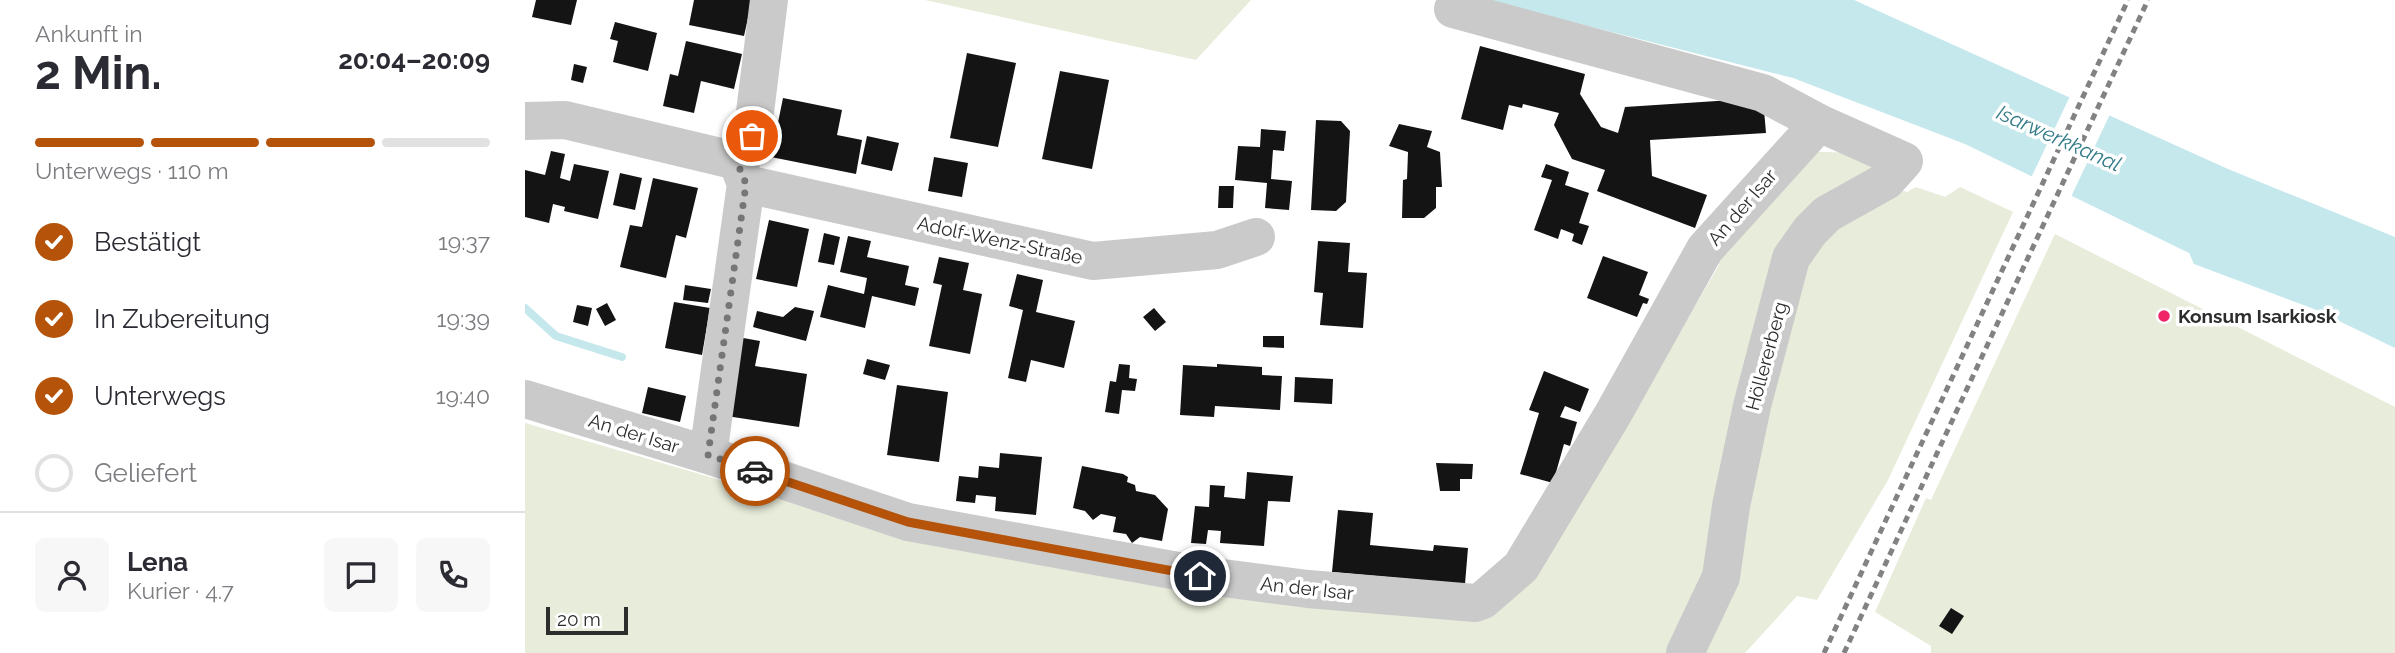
<!DOCTYPE html>
<html lang="de">
<meta charset="utf-8">
<style>
:root{--surface:#fff;--page:#f7f7f7;--text:#2b2b33;--muted:#7c7c81;--line:#e1e1e2;--accent:#b45309}
body{margin:0;font-family:Raleway,sans-serif;background:var(--page);color:var(--text);height:100vh;display:flex;flex-direction:column;font-size:26px;white-space:nowrap}
*{box-sizing:border-box;margin:0}
p{font-size:23px;color:var(--muted)}
.icon{flex:none;width:38px;height:38px;fill:none;stroke:currentColor;stroke-width:2;stroke-linecap:round;stroke-linejoin:round}
.map{position:relative;flex:1;overflow:hidden}
.panel{display:flex;flex-direction:column;background:var(--surface);width:525px}
.panel>*{flex:none}
.scale{position:absolute;left:21px;bottom:18px;width:82px;box-sizing:border-box;padding-left:7px;border:4px solid #2d2d2d;border-top:0;font-size:19px;line-height:24px;white-space:nowrap;color:#2d2d2d;-webkit-text-stroke:5px #fff;paint-order:stroke}
.pin{position:absolute;display:grid;place-items:center;width:60px;height:60px;color:#fff;margin:-30px;border:4px solid #fff;border-radius:50%;box-shadow:0 2px 7px #0007}
.courier{position:absolute;display:grid;place-items:center;width:70px;height:70px;margin:-35px;border:5px solid #b45309;border-radius:50%;background:#fff;color:#222;box-shadow:0 2px 9px #0007}
.summary em{font-style:normal;font-weight:700}
.summary div{display:flex;flex-direction:column-reverse}
.summary{display:flex;align-items:center;justify-content:space-between;height:119px;padding:0 35px}
h1{font-size:46px;font-weight:700;line-height:52px}
.bar{display:grid;grid-template-columns:repeat(4,1fr);gap:10px 7px;align-content:center;height:84px;padding:0 35px}
.bar i{height:9px;border-radius:5px;background:var(--line)}
.bar .selected{background:var(--accent)}
.bar p{grid-column:span 4}
.line{display:flex;align-items:center;gap:18px;padding:0 35px;border-top:2px solid var(--line)}
.line div{flex:1}
.round{display:grid;place-items:center;flex:none;width:74px;height:74px;border-radius:10px;background:var(--page)}
ol{padding:0 35px;list-style:none}
li{display:flex;align-items:center;gap:21px;height:77px}
li p{margin-inline-start:auto}
li .icon{padding:7px;border-radius:50%;background:var(--accent);color:#fff;stroke-width:4}
li:last-child{color:var(--muted)}
li i{width:38px;height:38px;border:4px solid var(--line);border-radius:50%}
main{display:flex;flex:1;min-height:0}
.map>svg:first-child{display:block}
.green{fill:#e8ecda}
.water{fill:#c5e8ed}
.pier{fill:#fff}
.lines{fill:none;stroke-linecap:round;stroke-linejoin:round}
.stream{stroke:#c5e8ed;stroke-width:8}
.building{fill:#141414}
.minor{stroke:#cacaca;stroke-width:38}
.rail{stroke:#828282;stroke-width:5;stroke-dasharray:7 5;stroke-linecap:butt}
.done{stroke:#767676;stroke-width:7;stroke-dasharray:0 12.6}
.route{stroke:#b45309;stroke-width:9}
.poi-dot{fill:#ef2567;stroke:#fff;stroke-width:2.5}
.labels{text-anchor:middle;dominant-baseline:central;stroke-width:7;stroke-linejoin:round;paint-order:stroke}
.street-label{font-size:19px;fill:#2d2d2d;stroke:#fff}
.poi-label{font-size:19px;font-weight:bold;fill:#2d2d2d;stroke:#fff;text-anchor:start}
.water-label{font-size:21px;font-style:italic;fill:#337b87;stroke:#fff}
</style>
<main>
<section class="panel">
<div class="summary"><div><h1>2 Min.</h1><p>Ankunft in</p></div><em>20:04–20:09</em></div>
<div class="bar"><i class="selected"></i><i class="selected"></i><i class="selected"></i><i></i><p>Unterwegs · 110 m</p></div>
<ol>
<li><svg class="icon" aria-label="check" viewBox="0 0 24 24"><path d="M5 12l5 5 9-10"/></svg>Bestätigt<p>19:37</p></li>
<li><svg class="icon" aria-label="check" viewBox="0 0 24 24"><path d="M5 12l5 5 9-10"/></svg>In Zubereitung<p>19:39</p></li>
<li><svg class="icon" aria-label="check" viewBox="0 0 24 24"><path d="M5 12l5 5 9-10"/></svg>Unterwegs<p>19:40</p></li>
<li><i></i>Geliefert</li>
</ol>
<div class="line" style="height:126px"><a class="round"><svg class="icon" aria-label="person" viewBox="0 0 24 24"><circle cx="12" cy="8" r="4"/><path d="M4 21q1-7 8-7t8 7"/></svg></a><div><b>Lena</b><p>Kurier · 4.7</p></div><a class="round"><svg class="icon" aria-label="chat" viewBox="0 0 24 24"><path d="M4 5h16v11H9l-5 4z"/></svg></a><a class="round"><svg class="icon" aria-label="phone" viewBox="0 0 24 24"><path d="M5 4h4l2 5-3 2q2 4 5 5l2-3 5 2v4C11 20 4 13 5 4z"/></svg></a></div>
</section>
<div class="map">
<svg width="1870" height="653" viewBox="0 0 1870 653">
<rect width="100%" height="100%" fill="#fff"/>
<!-- green -->
<path class="green" d="M400,0H726L671,60Z
M1281,151L1324,153L1354,162L1360,184L1382,192L1391,187L1420,197L1435,187L1488,212L1363,480L1292,600L1272,596L1220,653H0V423L329,519L952,611L1110,409L1194,265L1188,254Z
M1530,234L1870,407V653H1406V646L1350,612L1401,498L1406,500Z"/>
<!-- water -->
<path class="water" d="M961,0H1329L1703,169L1870,237V348L1789,309L1669,264L1664,253L1440,144L1268,78Z"/>
<!-- pier -->
<path class="pier" d="M1546,94L1586,112L1545,199L1505,180Z"/>
<g class="lines">
<!-- stream -->
<path class="stream" d="M0,308L31,336L97,357"/>
</g>
<!-- building -->
<path class="building" d="M11,0H52L46,25L7,17Z
M169,0H227L219,36L164,25Z
M90,22L132,33L123,71L88,62L93,41L85,39Z
M161,41L217,54L209,89L176,81L169,113L138,106L145,74L153,76Z
M955,46L1060,74L1055,94L1076,127L1093,133L1100,107L1238,98L1241,133L1125,140L1127,176L1182,195L1170,228L1072,191L1080,170L1047,159L1029,125L1034,113L998,104L997,108L984,105L978,130L936,119Z
M442,53L491,63L473,147L425,138Z
M49,64L62,67L58,83L46,80Z
M535,71L584,80L567,169L517,159Z
M258,98L317,110L312,135L337,140L331,174L246,157Z
M791,120L816,121L825,131L821,202L811,211L786,210Z
M874,124L907,131L902,147L915,152L917,187H911V208L899,218H877L878,180L882,179L883,152L864,146Z
M736,129L761,131L759,151L748,150L746,179L767,181L764,210L740,208L742,183L710,180L713,146L735,147Z
M342,136L374,143L367,171L336,164Z
M26,151L40,154L35,178L45,181L49,164L84,171L73,219L39,211L40,207L28,204L24,223L0,217V170L20,175Z
M409,157L443,163L437,197L403,191Z
M1021,164L1044,172L1040,185L1064,193L1054,223L1064,226L1057,245L1047,241L1049,234L1036,229L1033,239L1009,230L1027,180L1016,177Z
M95,173L117,178L110,210L88,205Z
M128,178L173,188L161,238L151,235L141,278L95,267L105,225L117,227Z
M694,186H709L708,208H693Z
M244,220L284,229L272,287L231,279Z
M299,233L315,237L309,265L293,262Z
M323,236L346,241L342,257L384,266L380,285L394,288L390,306L347,296L340,328L295,317L303,285L339,294L342,278L315,272Z
M793,241L825,243L823,272L842,273L838,328L795,325L798,293L789,292Z
M1078,256L1123,272L1114,295L1124,299L1122,304L1118,303L1112,317L1062,298Z
M414,257L444,263L438,290L457,294L445,354L404,346L417,285L408,283Z
M492,274L518,280L511,312L550,321L539,368L506,360L501,382L483,378L498,310L484,306Z
M160,285L186,289L183,303L158,300Z
M149,302L185,308L177,355L140,348Z
M82,303L91,320L80,326L71,309Z
M52,305L67,308L63,326L48,322Z
M270,307L289,311L281,341L228,327L232,311L258,317Z
M629,308L641,322L630,331L618,317Z
M207,336L235,341L230,366L282,374L274,427L195,415Z
M738,336H759V348L738,347Z
M342,359L365,365L360,380L338,374Z
M594,364L605,365L604,378L612,379L610,391L597,390L594,414L580,412L585,381L591,382Z
M692,364L737,367V375L757,376L755,410L690,406L689,417L655,415L658,365L692,367Z
M1019,371L1064,389L1055,412L1040,406L1035,417L1052,422L1045,446L1039,444L1028,483L995,474L1014,413L1004,410Z
M770,377L808,379L807,404L769,402Z
M372,385L423,392L414,462L362,455Z
M123,387L161,396L155,422L117,413Z
M475,453L517,457L511,515L470,511L471,497L451,495L450,503L431,501L434,476L453,478L454,466L474,468Z
M911,463L948,464L947,479H935V491H915Z
M557,466L598,474L603,477L602,482L610,485L611,491L630,495L643,509L637,541L615,537L607,543L601,534L588,532L591,517L576,514L568,520L560,511L548,508Z
M722,472L768,476L765,502L743,501L739,546L695,543L696,531L683,530L681,544L666,543L670,506L684,507L685,485L700,486L699,497L720,499Z
M813,510L848,513L845,545L908,551L909,545L943,548L940,584L807,572Z
M1426,608L1439,616L1427,634L1414,626Z"/>
<g class="lines">
<!-- minor -->
<path class="minor" d="M928,9L1238,93L1294,123L1379,161L1361,181L1302,214L1285,231L1266,258L1227,406L1206,506L1196,577L1160,653
M0,121L40,120L212,161L221,184L568,261L692,250L731,237
M212,161L227,136L244,0
M0,399L183,455L383,522L675,575L783,589L950,603L958,600L996,567L1088,414L1180,249L1294,123
M183,455L221,184"/>
<!-- rail -->
<path class="rail" d="M1299,653L1603,0
M1319,653L1623,0"/>
</g>
<g class="lines">
<!-- done -->
<path class="done" d="M227,136L212,162L221,184L183,455L230,471"/>
<!-- route -->
<path class="route" d="M230,471L383,522L675,576"/>
</g>
<!-- markers -->
<circle class="poi-dot" cx="1639" cy="316" r="7"/>
<g class="labels">
<!-- street labels -->
<g class="street-label">
<text transform="translate(1217 207) rotate(-49)">An der Isar</text>
<text transform="translate(475 240) rotate(12)">Adolf-Wenz-Straße</text>
<text transform="translate(1241 356) rotate(-75)">Höllererberg</text>
<text transform="translate(109 433) rotate(17)">An der Isar</text>
<text transform="translate(782 588) rotate(6)">An der Isar</text>
</g>
<!-- poi labels -->
<g class="poi-label">
<text x="1653" y="316">Konsum Isarkiosk</text>
</g>
<!-- water labels -->
<g class="water-label">
<text transform="translate(1534 138) rotate(24)">Isarwerkkanal</text>
</g>
</g>
</svg>
<div class="scale">20 m</div>
<div class="pin" style="left:227px;top:136px;background:#ea580c"><svg class="icon" aria-label="bag" viewBox="0 0 24 24"><path d="M5 8h14l-1 12H6zM9 8a3 3 0 0 1 6 0"/></svg></div>
<div class="pin" style="left:675px;top:576px;background:#1f2937"><svg class="icon" aria-label="home" viewBox="0 0 24 24"><path d="M3 11l9-7 9 7M6 9v11h12V9"/></svg></div>
<div class="courier" style="left:230px;top:471px"><svg class="icon" aria-label="car" viewBox="0 0 24 24"><path d="M5 17H2v-5l4-1 3-4h7l3 4 3 1v5h-3M9 17h6M6 11h13"/><circle cx="7" cy="17" r="2"/><circle cx="17" cy="17" r="2"/></svg></div>
</div>
</main>
